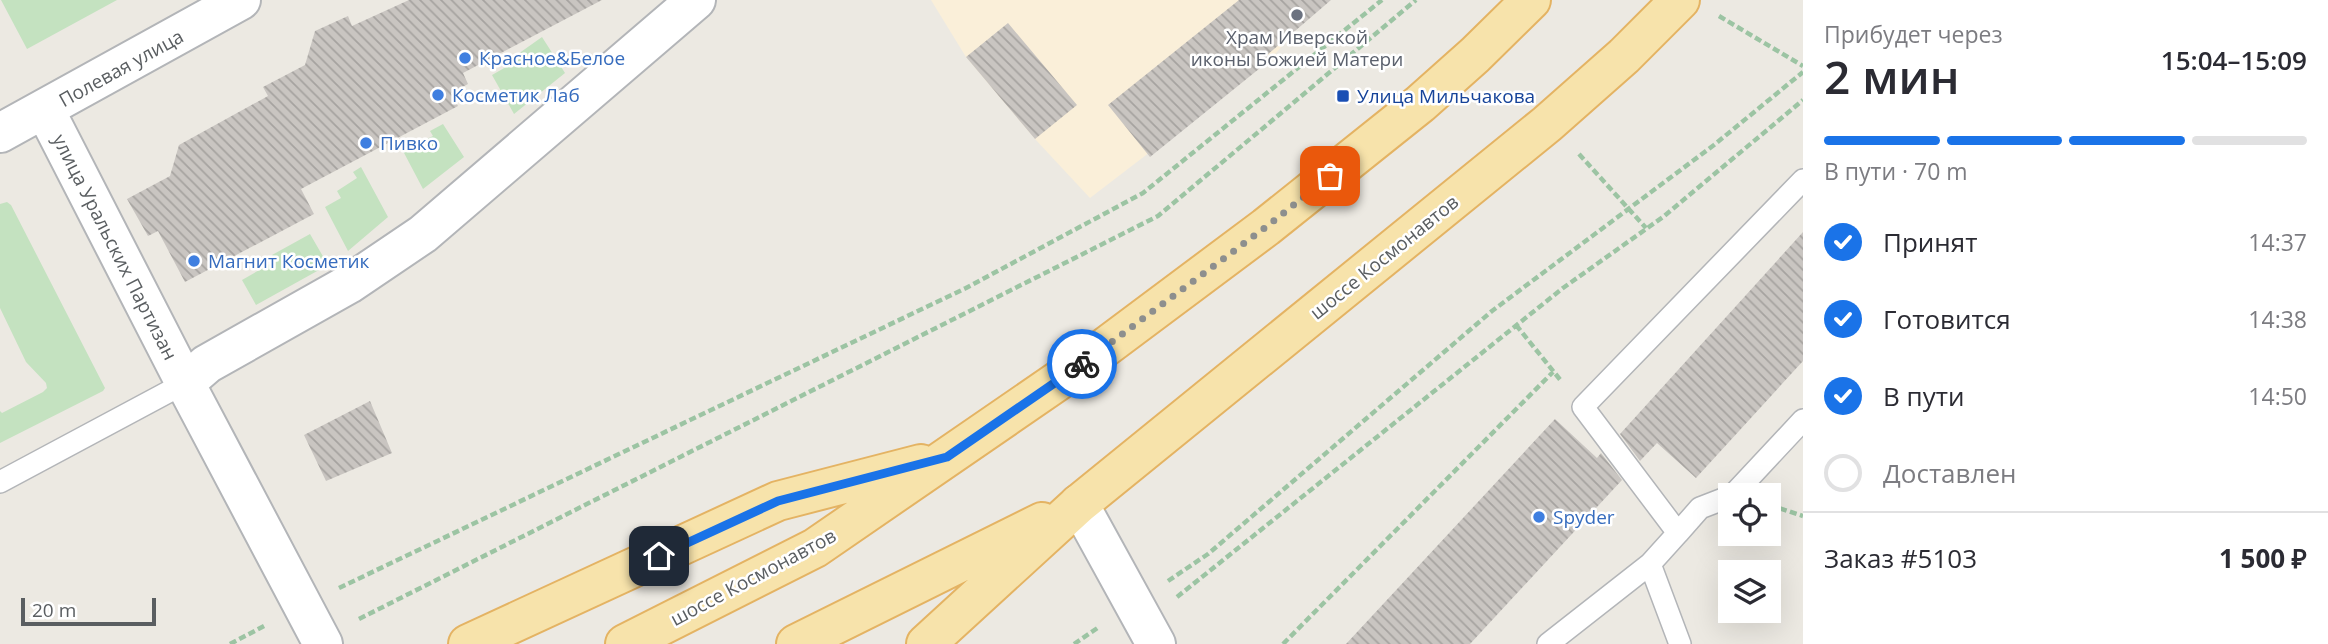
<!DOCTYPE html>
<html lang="ru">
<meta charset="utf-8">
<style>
:root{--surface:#fff;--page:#f7f7f7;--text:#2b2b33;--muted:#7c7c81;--line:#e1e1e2;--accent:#1a73e8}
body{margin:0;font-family:"Open Sans",sans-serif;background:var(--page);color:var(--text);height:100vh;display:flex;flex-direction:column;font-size:26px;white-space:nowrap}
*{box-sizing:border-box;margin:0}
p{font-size:23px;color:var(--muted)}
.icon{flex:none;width:38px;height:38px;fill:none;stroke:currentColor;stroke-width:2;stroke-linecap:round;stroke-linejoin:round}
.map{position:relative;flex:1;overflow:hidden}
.sheet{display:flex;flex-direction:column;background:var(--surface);width:525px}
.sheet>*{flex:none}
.fabs{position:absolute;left:1718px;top:483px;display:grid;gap:14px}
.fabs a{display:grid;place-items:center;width:63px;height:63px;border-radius:0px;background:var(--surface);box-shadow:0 7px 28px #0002;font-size:35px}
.scale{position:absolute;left:21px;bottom:18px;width:135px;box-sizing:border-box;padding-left:7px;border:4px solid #5a5e61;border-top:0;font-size:19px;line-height:24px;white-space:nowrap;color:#5a5e61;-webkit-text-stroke:5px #fff;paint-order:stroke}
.pin{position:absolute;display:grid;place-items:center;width:60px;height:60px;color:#fff;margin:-30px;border-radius:14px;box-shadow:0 4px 10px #0006}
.courier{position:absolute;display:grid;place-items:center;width:70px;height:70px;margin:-35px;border:5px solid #1a73e8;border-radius:50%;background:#fff;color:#222;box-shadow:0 2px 9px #0007}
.summary em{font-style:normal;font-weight:600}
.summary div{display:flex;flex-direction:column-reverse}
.summary{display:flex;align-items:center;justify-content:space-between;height:119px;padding:0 21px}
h1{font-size:46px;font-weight:600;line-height:52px}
.bar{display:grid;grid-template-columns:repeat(4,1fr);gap:10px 7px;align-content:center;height:84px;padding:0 21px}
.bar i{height:9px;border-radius:5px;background:var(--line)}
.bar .current{background:var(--accent)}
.bar p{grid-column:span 4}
.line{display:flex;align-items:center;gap:18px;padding:0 21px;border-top:2px solid var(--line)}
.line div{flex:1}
ol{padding:0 21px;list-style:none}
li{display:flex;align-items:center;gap:21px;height:77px}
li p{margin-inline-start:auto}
li .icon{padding:7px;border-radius:50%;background:var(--accent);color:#fff;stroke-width:4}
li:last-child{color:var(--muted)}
li i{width:38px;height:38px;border:4px solid var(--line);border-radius:50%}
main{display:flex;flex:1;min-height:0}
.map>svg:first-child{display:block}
.commercial{fill:#faefd9}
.grass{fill:#c4e2c0}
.building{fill:url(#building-back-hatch)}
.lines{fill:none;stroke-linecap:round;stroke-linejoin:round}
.lane-casing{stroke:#b3b5b8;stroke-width:24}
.street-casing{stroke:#b3b5b8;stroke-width:42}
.primary-casing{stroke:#e4b363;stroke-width:42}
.path{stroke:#9cc4a3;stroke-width:4.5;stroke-dasharray:7 3.5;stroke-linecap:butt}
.lane{stroke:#fff;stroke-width:21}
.street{stroke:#fff;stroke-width:38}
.primary{stroke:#f7e3ab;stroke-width:38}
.done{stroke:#8d8f8e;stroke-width:7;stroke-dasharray:0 12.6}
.route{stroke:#1a73e8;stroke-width:9}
.worship-dot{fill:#6b7280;stroke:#fff;stroke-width:2.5}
.shop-dot{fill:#3f7fe0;stroke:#fff;stroke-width:2.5}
.transit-dot{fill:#1a4fb4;stroke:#fff;stroke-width:2.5}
.labels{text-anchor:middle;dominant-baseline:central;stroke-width:5;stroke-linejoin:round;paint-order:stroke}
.worship-label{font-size:19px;fill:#5b616d;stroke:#fff}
.shop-label{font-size:19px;fill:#366cbe;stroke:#fff;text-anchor:start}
.street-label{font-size:19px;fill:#5a5e61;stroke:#fff}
.transit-label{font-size:19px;fill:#164399;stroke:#fff;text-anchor:start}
</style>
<main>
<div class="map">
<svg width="1803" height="644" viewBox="0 0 1803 644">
<defs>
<pattern id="building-back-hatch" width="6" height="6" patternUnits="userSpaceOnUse" patternTransform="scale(1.75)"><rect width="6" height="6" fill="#c9c5c1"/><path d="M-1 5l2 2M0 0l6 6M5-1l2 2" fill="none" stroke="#a6a3a0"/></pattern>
</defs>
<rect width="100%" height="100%" fill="#ece9e2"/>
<!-- commercial -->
<path class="commercial" d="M931,0H1265L1295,31L1270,60L1090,198L1035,139L966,57Z"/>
<!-- grass -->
<path class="grass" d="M1,0H117L27,49Z
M542,37L565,73L514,114L492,75L520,59L518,54Z
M443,124L464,157L423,189L403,151L433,136L430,131Z
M361,167L388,217L348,251L325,207L341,198L337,191L357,178L353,172Z
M7,202L11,205L105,388L103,391L0,443V411L2,413L43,392L47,388L46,383L26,362L0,308V204Z
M310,234L328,265L256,305L242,280L275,261L272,255Z"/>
<!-- building -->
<path class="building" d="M409,0H602L463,73L468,84L451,93L458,106L301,189L314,214L185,282L158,231L148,236L127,199L170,176L179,145L268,96L263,87L305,65L315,31L348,16L352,26Z
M1239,0H1331L1267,55L1270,60L1150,157L1108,105Z
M1008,23L1077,105L1035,139L966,57Z
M1803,232V361L1696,478L1657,443L1640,461L1620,434Z
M370,401L392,453L326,481L304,435Z
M1555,419L1597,458L1601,453L1622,480L1470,644H1346Z"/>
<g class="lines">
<defs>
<path id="lane" d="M0,482L185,383
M1733,495L1803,420
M1678,533L1700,508L1731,496
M1548,644L1650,564
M1680,644L1650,564L1678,533L1583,407L1803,180"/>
<path id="street" d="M45,110L185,383L323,644
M0,133L241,0
M185,383L207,364L349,284L423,234L696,0
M1079,504L1156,644"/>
<path id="primary" d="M468,644L778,501L921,464
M625,644L815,548L1084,363L1266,227L1420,104L1475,55L1531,0
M796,644L1042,522
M926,644L1079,504L1547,124L1624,56L1680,0"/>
</defs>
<!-- lane casing -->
<use href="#lane" class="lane-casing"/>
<!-- street casing -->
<use href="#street" class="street-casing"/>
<!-- primary casing -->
<use href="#primary" class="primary-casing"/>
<!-- path -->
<path class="path" d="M1719,16L1803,66
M1579,154L1646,228
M1516,325L1562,382
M1770,505L1803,516
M1168,581L1208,554L1492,311L1714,145L1803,72
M339,588L966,288L1143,193L1382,0
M1177,597L1563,288L1663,217L1803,100
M359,619L1158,216L1416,0
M230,644L266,625
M1074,644L1099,627
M1283,644L1553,372"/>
<!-- lane -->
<use href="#lane" class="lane"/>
<!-- street -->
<use href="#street" class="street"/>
<!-- primary -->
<use href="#primary" class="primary"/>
</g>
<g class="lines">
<!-- done -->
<path class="done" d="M1082,364L1266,227L1330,176"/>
<!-- route -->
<path class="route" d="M659,556L778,501L947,457L1082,364"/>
</g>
<!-- markers -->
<circle class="worship-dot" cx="1297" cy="15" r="7"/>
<g class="shop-dot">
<circle cx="465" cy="58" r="7"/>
<circle cx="438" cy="95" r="7"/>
<circle cx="366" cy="143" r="7"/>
<circle cx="194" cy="261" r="7"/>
<circle cx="1539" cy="517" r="7"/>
</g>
<rect class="transit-dot" x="1336" y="89" width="14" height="14" rx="3.5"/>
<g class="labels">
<!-- worship labels -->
<g class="worship-label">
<text x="1297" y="37">Храм Иверской<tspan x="1297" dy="22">иконы Божией Матери</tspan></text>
</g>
<!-- shop labels -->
<g class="shop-label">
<text x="479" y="58">Красное&amp;Белое</text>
<text x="452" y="95">Косметик Лаб</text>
<text x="380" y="143">Пивко</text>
<text x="208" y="261">Магнит Косметик</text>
<text x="1553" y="517">Spyder</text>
</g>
<!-- street labels -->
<g class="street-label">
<text transform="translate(121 68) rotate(-29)">Полевая улица</text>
<text transform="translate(115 247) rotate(63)">улица Уральских Партизан</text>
<text transform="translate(1384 257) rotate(-39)">шоссе Космонавтов</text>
<text transform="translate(753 577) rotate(-28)">шоссе Космонавтов</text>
</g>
<!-- transit labels -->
<g class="transit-label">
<text x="1357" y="96">Улица Мильчакова</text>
</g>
</g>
</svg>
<div class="fabs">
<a><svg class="icon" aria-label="locate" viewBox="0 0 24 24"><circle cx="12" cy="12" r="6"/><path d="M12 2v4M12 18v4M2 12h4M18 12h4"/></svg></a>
<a><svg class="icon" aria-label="layers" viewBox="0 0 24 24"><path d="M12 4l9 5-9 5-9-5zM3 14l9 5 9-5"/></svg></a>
</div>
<div class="scale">20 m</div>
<div class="pin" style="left:1330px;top:176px;background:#ea580c"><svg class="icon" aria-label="bag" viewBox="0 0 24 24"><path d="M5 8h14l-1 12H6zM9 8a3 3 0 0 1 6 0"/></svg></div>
<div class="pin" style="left:659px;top:556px;background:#1f2937"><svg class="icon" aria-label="home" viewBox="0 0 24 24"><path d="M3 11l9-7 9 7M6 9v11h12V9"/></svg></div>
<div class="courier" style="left:1082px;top:364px"><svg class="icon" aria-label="bike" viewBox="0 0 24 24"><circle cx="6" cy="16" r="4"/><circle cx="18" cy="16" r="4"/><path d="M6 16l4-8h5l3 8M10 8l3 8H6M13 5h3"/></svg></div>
</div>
<section class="sheet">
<div class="summary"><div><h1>2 мин</h1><p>Прибудет через</p></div><em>15:04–15:09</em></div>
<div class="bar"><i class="current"></i><i class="current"></i><i class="current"></i><i></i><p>В пути · 70 m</p></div>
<ol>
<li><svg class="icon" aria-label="check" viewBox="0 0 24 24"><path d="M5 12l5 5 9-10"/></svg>Принят<p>14:37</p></li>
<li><svg class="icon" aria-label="check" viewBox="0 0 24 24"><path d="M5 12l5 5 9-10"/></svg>Готовится<p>14:38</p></li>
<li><svg class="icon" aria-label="check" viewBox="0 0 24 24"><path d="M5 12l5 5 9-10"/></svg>В пути<p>14:50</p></li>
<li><i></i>Доставлен</li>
</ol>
<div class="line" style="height:91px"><div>Заказ #5103</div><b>1 500 ₽</b></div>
</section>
</main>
